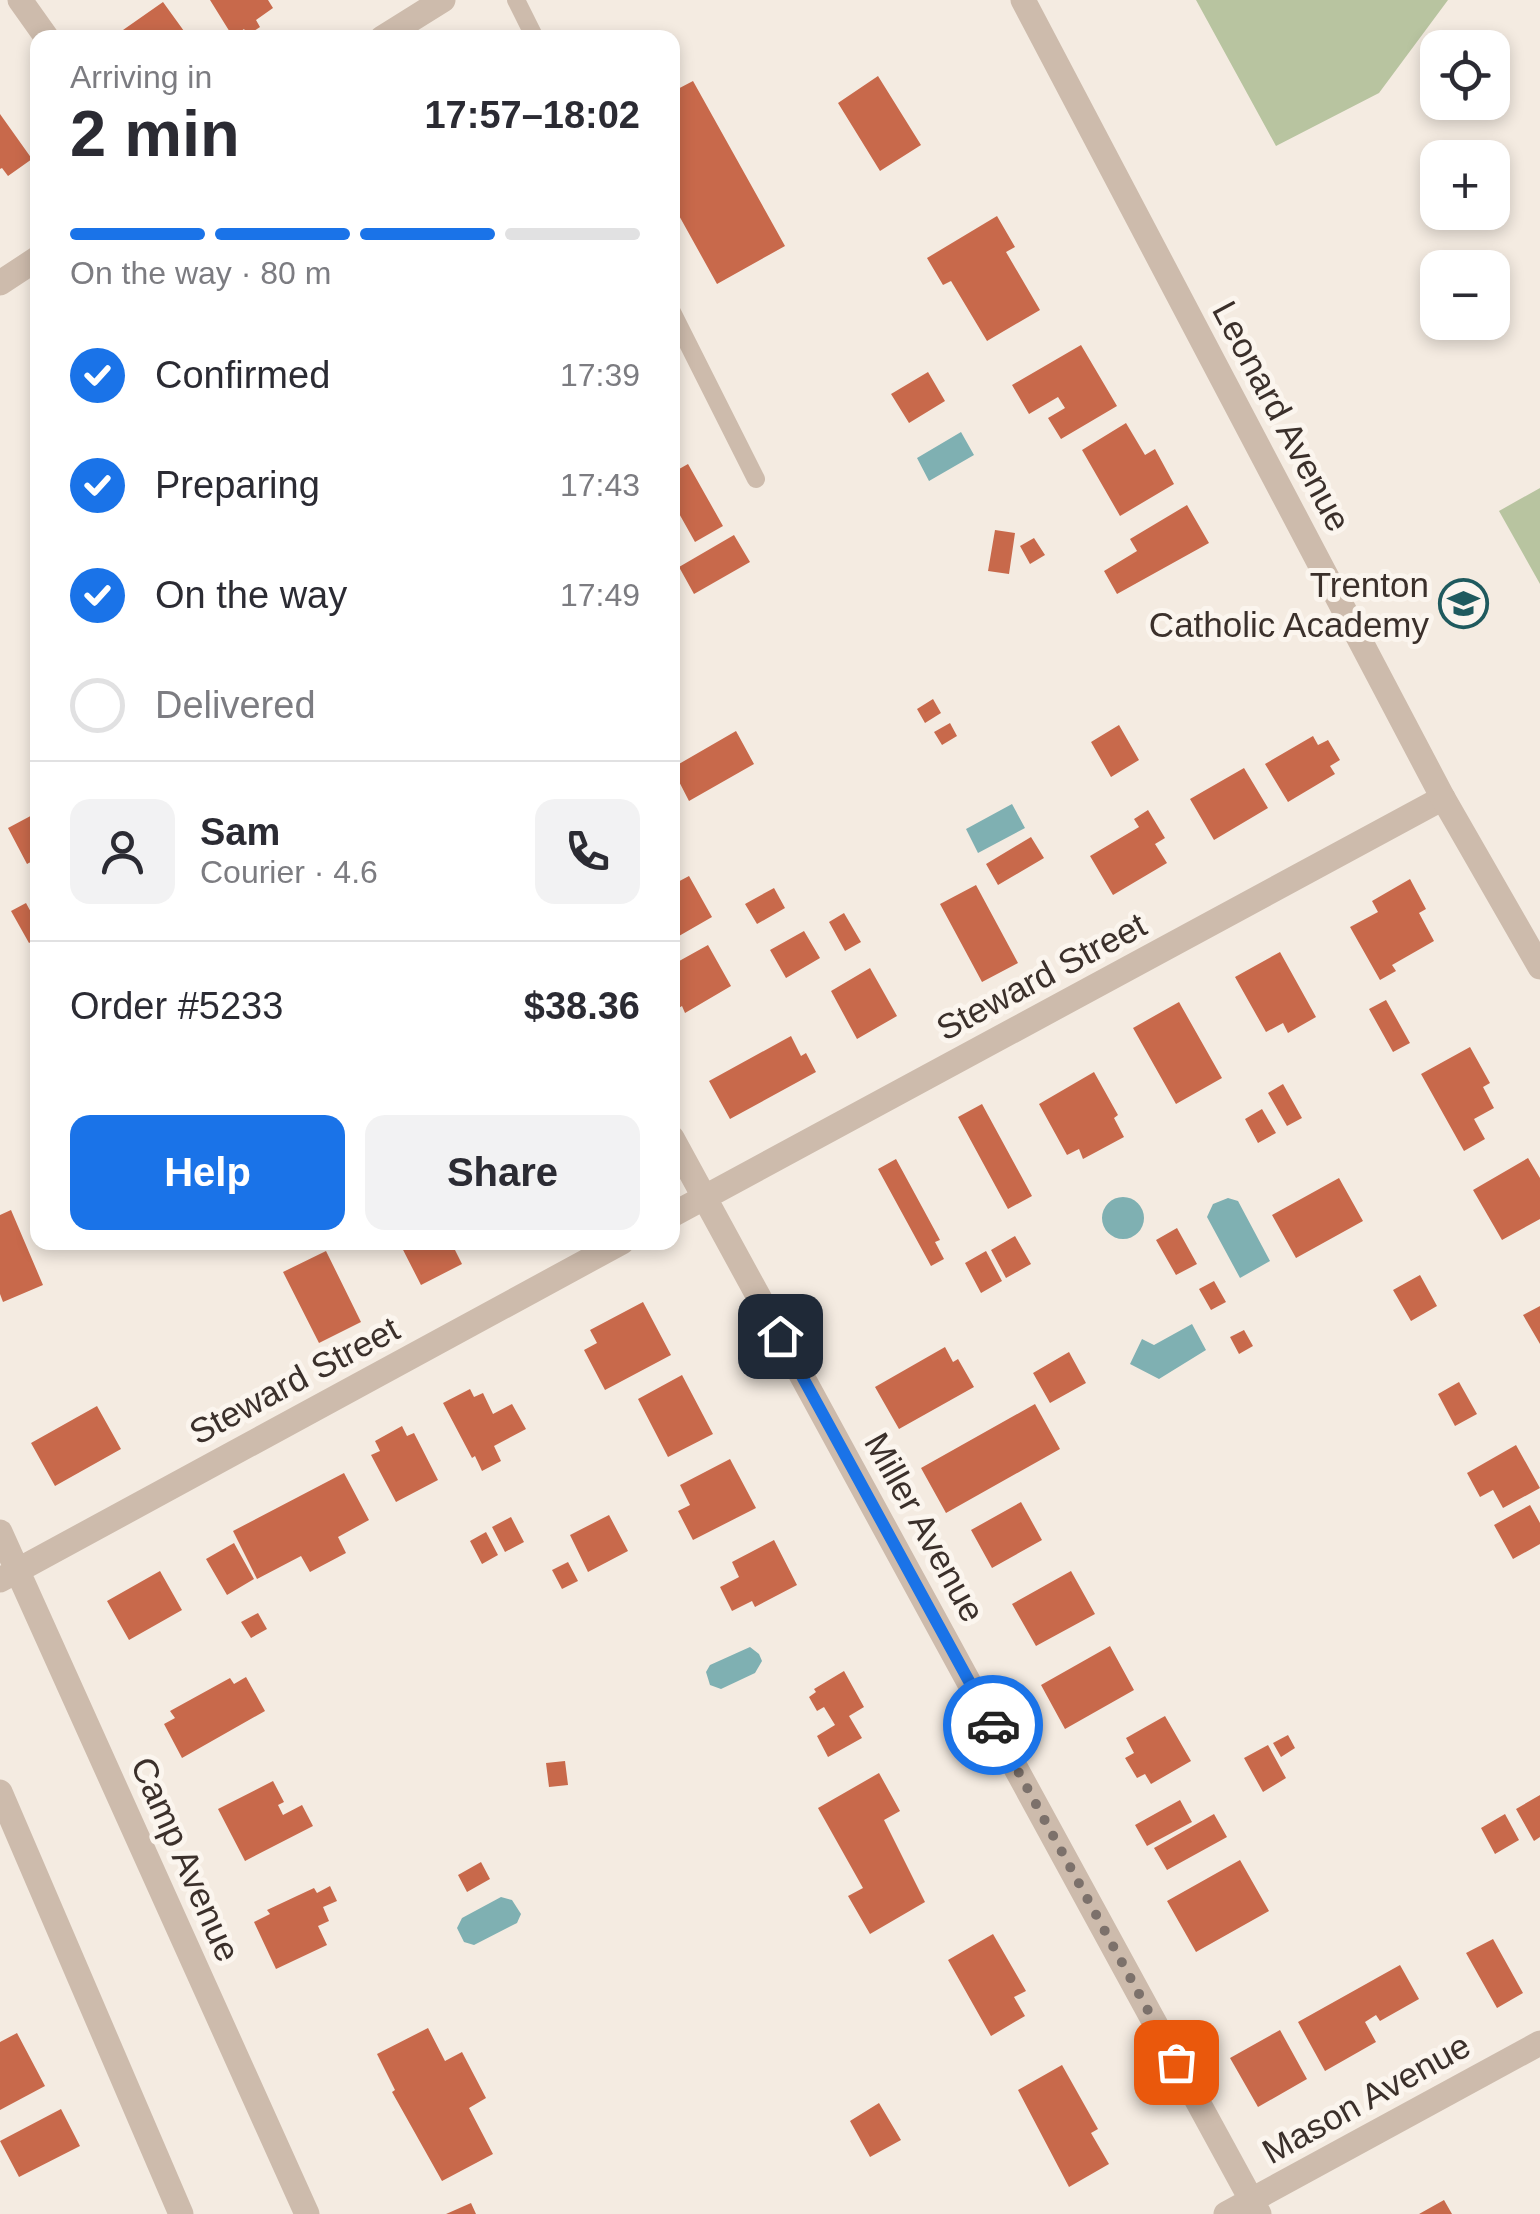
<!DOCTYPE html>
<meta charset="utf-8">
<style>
:root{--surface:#fff;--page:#f2f2f3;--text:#2b2b33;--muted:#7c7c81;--line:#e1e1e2;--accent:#1a73e8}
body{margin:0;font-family:Arial,sans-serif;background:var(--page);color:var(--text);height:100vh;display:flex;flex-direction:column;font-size:38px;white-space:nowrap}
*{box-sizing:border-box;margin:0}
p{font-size:32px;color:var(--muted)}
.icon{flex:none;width:55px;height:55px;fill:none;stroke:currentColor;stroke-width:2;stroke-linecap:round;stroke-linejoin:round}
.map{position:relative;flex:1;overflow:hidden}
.panel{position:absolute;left:30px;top:30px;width:650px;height:1220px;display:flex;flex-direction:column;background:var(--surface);border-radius:20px;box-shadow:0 5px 15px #0003}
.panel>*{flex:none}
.controls{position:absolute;left:1420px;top:30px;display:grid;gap:20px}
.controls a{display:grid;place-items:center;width:90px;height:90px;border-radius:20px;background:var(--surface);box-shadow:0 5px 15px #0003;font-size:50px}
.pin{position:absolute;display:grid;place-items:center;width:85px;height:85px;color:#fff;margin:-42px;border-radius:20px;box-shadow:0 5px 15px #0006}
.courier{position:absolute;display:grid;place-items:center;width:100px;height:100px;margin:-50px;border:8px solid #1a73e8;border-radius:50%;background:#fff;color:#222;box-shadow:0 2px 12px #0007}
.head em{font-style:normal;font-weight:600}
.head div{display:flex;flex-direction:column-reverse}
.head{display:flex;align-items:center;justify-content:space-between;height:170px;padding:0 40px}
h1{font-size:65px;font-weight:600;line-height:75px}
.bar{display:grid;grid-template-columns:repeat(4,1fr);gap:15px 10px;align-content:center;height:120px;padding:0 40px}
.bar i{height:12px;border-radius:8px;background:var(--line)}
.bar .selected{background:var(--accent)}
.bar p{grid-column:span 4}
.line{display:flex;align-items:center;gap:25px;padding:0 40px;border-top:2px solid var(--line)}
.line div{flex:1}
.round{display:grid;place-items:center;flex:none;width:105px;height:105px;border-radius:20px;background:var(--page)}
ol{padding:0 40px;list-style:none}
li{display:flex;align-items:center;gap:30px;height:110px}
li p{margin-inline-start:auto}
li .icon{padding:10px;border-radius:50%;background:var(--accent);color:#fff;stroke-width:4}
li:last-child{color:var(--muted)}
li i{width:55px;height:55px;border:5px solid var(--line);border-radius:50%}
.button{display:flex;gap:20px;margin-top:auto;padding:20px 40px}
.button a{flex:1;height:115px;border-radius:20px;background:var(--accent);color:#fff;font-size:40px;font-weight:600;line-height:115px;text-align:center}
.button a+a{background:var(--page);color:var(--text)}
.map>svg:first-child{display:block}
.green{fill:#b8c4a0}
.water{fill:#7fb0b2}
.building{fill:#c8694b}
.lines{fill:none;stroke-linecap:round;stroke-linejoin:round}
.service{stroke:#cdbbac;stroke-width:18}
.minor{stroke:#cdbbac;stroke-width:25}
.tertiary{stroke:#cdbbac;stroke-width:25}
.done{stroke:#7c716b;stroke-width:10;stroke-dasharray:0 18}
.route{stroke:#1a73e8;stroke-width:12}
.labels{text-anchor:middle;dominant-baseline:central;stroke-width:10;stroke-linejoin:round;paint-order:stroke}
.street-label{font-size:35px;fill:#3b302b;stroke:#fbf5ee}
.poi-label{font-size:35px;fill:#3b302b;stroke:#fbf5ee;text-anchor:end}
</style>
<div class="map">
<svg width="1540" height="2214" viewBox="0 0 1540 2214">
<rect width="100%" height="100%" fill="#f4ebe1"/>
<!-- green -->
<path class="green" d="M1196,0H1448L1379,93L1276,146Z
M1540,488V584L1499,511Z"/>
<!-- water -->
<path class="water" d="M961,432L974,455L929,481L917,458Z
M1012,804L1025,828L978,853L966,829Z
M1102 1218a21 21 0 1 1 42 0a21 21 0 1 1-42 0Z
M1228,1198L1238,1201L1270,1261L1240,1278L1207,1217L1213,1204Z
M1192,1324L1206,1350L1159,1379L1130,1364L1142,1339L1154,1345Z
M750,1647L759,1654L762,1661L755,1673L721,1689L710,1685L706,1672L710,1665Z
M501,1897L512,1900L521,1914L517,1923L474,1945L464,1942L457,1928L462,1918Z"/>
<!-- building -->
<path class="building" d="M210,0H268L273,8L256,20L260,27L248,35L244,29L233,37Z
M163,2L189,38H128L123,30Z
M878,76L921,145L880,171L838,103Z
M693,81L785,246L717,284L672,203V92Z
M0,114L32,159L8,176L2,168L0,169Z
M997,216L1015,247L1006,252L1040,310L987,341L951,281L943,285L927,258Z
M1081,345L1117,406L1061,439L1048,418L1065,408L1058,397L1029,414L1012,385Z
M928,372L945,401L909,423L891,394Z
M1126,423L1145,455L1155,449L1174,484L1120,516L1082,450Z
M688,464L723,526L695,542L672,501V473Z
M1187,505L1209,543L1117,594L1104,571L1137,551L1130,539Z
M995,530L1015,533L1009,574L988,571Z
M734,535L750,562L694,594L679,567Z
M1034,538L1045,555L1030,564L1020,546Z
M933,699L941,713L925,723L917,709Z
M950,723L957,736L942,745L934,732Z
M1119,725L1139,760L1111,777L1091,742Z
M736,731L754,764L689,801L672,768Z
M1313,736L1318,745L1328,740L1340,760L1330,766L1335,774L1288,802L1265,764Z
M1244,768L1268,808L1214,840L1190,799Z
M1148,810L1165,838L1155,844L1167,863L1113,895L1090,856L1139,827L1134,819Z
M38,812V858L27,864L8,828Z
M1031,837L1044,858L998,885L986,864Z
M689,876L712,917L672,940V885Z
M1410,879L1426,909L1419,913L1434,941L1392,965L1396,971L1380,980L1350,927L1378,912L1372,901Z
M976,885L1018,963L982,982L940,904Z
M774,888L785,908L757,924L745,904Z
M26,903L38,925V938L29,943L11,911Z
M844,913L861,942L845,951L829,922Z
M804,931L820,958L786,978L770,950Z
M708,945L731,986L685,1013L682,1006L672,1012V965Z
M1280,952L1316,1017L1288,1033L1283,1023L1266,1032L1235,977Z
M870,968L897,1016L857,1039L831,991Z
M1386,1000L1410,1043L1393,1052L1369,1009Z
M1179,1002L1222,1078L1176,1104L1133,1028Z
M791,1036L801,1056L806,1053L816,1072L730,1119L709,1081Z
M1470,1047L1490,1083L1483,1087L1494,1108L1474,1119L1485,1139L1464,1151L1421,1074Z
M1094,1072L1118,1115L1114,1118L1124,1137L1083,1159L1079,1149L1067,1155L1039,1104Z
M1283,1084L1302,1118L1287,1126L1268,1093Z
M982,1104L1032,1196L1008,1209L958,1117Z
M1262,1109L1276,1133L1258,1143L1245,1119Z
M1528,1158L1540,1178V1219L1502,1240L1473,1190Z
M896,1159L940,1240L935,1242L944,1259L931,1266L878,1169Z
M1339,1178L1363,1221L1296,1258L1272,1215Z
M11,1210L43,1285L3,1302L0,1294V1215Z
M1177,1228L1197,1264L1176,1275L1156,1240Z
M1015,1236L1031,1264L1006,1278L991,1250Z
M399,1242H451L462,1264L421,1285Z
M326,1251L361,1322L319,1343L283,1272Z
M986,1251L1002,1281L981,1293L965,1263Z
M1420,1275L1437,1306L1411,1321L1393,1290Z
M1214,1281L1226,1302L1211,1310L1199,1289Z
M643,1302L671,1355L605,1390L584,1350L597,1343L590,1330Z
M1540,1306V1344L1523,1315Z
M1244,1330L1253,1346L1239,1354L1230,1337Z
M945,1347L953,1362L958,1359L974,1387L899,1429L875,1387Z
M1069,1352L1086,1383L1050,1403L1033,1373Z
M682,1375L713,1434L668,1457L638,1399Z
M1459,1382L1477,1414L1455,1426L1438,1394Z
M470,1389L474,1397L483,1393L493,1414L512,1404L526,1429L494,1446L501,1461L482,1471L475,1456L472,1458L443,1403Z
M1035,1404L1060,1449L946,1513L921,1468Z
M97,1406L121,1449L55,1486L31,1443Z
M402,1426L407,1436L414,1433L438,1480L396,1502L371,1455L380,1451L375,1441Z
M1516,1445L1540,1488L1503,1508L1493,1490L1480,1497L1467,1473Z
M730,1459L756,1508L693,1540L678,1511L690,1505L680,1485Z
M344,1473L369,1520L338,1537L346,1553L310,1572L301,1556L257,1579L233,1531Z
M1021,1502L1042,1540L992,1568L971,1530Z
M1530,1505L1540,1523V1544L1513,1559L1494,1525Z
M609,1515L628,1551L588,1572L570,1535Z
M511,1517L524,1542L505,1552L492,1527Z
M486,1532L498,1555L482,1564L470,1541Z
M774,1540L797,1585L755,1607L752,1601L732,1611L720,1587L739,1577L732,1562Z
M234,1543L254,1579L227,1595L206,1559Z
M568,1562L578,1581L562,1589L552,1570Z
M160,1571L182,1610L129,1640L107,1601Z
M1071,1571L1095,1614L1036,1646L1012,1604Z
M258,1613L267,1629L251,1638L241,1622Z
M1110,1646L1134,1690L1065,1729L1041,1685Z
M844,1671L864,1707L849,1716L862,1738L828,1757L817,1736L835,1725L824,1707L817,1711L809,1697L816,1692L814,1689Z
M246,1677L265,1711L182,1758L164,1724L175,1718L170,1711L230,1678L234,1684Z
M1165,1716L1191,1761L1151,1784L1145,1774L1137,1778L1125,1758L1134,1753L1126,1738Z
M1288,1735L1295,1748L1281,1757L1273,1743Z
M1268,1745L1286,1778L1263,1792L1244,1758Z
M565,1761L568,1785L549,1787L546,1763Z
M879,1773L900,1811L884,1820L925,1902L870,1934L848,1896L863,1888L818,1808Z
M273,1781L284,1802L278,1805L283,1815L302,1805L313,1826L245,1861L218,1809Z
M1540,1795V1837L1534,1841L1516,1809Z
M1180,1800L1192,1822L1147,1846L1135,1825Z
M1214,1814L1227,1837L1167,1870L1154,1848Z
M1505,1814L1519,1840L1495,1854L1481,1828Z
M1240,1860L1269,1911L1196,1952L1167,1901Z
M481,1862L490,1879L467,1892L458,1875Z
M330,1886L337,1901L323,1907L329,1921L318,1926L327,1945L276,1969L254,1922L270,1914L267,1910L314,1888L317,1893Z
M993,1934L1026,1991L1014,1997L1025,2016L991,2036L948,1960Z
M1493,1939L1523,1993L1497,2008L1466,1953Z
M1400,1965L1419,1999L1380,2021L1376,2015L1365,2022L1376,2042L1325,2071L1298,2022Z
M428,2028L445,2061L462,2052L486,2098L469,2108L493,2154L442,2181L392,2092L395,2090L377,2054Z
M1280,2030L1307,2079L1258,2107L1230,2058Z
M17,2033L45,2086L0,2110V2042Z
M1062,2065L1098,2129L1091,2133L1109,2164L1069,2187L1018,2090Z
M879,2103L901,2140L870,2157L850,2121Z
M61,2109L80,2146L19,2177L0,2141Z
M1444,2200L1452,2214H1419Z
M471,2203L476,2214H446Z"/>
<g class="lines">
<!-- service -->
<path class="service" d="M516,0L535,38
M672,312L756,479"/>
<!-- minor -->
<path class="minor" d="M20,0L47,38
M672,1138L1259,2214
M672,1215L1443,798
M0,1532L307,2214
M0,1580L622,1242
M0,1792L181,2214
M1226,2214L1540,2043"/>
<!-- tertiary -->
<path class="tertiary" d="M1023,0L1443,798L1540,967
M382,38L443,0
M0,283L38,258"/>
</g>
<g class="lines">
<!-- done -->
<path class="done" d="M993,1725L1176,2062"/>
<!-- route -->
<path class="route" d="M780,1336L993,1725"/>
</g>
<!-- icons -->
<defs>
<symbol id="school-ring" viewBox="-11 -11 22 22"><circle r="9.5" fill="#fbf5ee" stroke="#1f5a5e" stroke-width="1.5"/><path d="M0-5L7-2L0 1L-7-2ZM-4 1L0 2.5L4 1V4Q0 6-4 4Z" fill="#1f5a5e"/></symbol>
</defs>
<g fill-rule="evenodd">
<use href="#school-ring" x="1436" y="576" width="55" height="55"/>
</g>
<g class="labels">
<!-- street labels -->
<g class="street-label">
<text transform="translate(1282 416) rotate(62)">Leonard Avenue</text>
<text transform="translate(1041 976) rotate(-28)">Steward Street</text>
<text transform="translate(294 1380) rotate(-28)">Steward Street</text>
<text transform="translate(925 1527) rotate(61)">Miller Avenue</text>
<text transform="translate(186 1859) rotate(66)">Camp Avenue</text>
<text transform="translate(1366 2098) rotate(-29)">Mason Avenue</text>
</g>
<!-- poi labels -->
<g class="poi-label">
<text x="1429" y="584">Trenton<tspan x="1429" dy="40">Catholic Academy</tspan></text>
</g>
</g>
</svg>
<div class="controls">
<a><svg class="icon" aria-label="locate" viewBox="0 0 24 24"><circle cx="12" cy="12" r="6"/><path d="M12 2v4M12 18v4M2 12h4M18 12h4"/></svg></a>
<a>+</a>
<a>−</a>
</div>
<div class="pin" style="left:1176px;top:2062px;background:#ea580c"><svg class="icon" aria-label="bag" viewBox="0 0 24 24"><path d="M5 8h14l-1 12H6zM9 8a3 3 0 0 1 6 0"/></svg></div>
<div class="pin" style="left:780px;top:1336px;background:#1f2937"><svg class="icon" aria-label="home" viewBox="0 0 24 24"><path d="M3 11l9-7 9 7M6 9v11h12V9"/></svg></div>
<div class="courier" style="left:993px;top:1725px"><svg class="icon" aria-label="car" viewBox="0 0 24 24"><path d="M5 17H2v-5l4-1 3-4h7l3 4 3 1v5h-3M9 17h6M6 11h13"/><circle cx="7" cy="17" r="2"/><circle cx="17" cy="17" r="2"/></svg></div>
<section class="panel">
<div class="head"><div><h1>2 min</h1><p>Arriving in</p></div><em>17:57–18:02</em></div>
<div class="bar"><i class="selected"></i><i class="selected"></i><i class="selected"></i><i></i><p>On the way · 80 m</p></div>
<ol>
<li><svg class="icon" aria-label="check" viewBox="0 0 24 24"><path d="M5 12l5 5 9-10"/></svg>Confirmed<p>17:39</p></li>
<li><svg class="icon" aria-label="check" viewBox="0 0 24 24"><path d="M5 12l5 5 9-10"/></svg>Preparing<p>17:43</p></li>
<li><svg class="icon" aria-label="check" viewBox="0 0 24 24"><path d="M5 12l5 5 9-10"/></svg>On the way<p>17:49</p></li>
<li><i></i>Delivered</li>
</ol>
<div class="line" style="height:180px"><a class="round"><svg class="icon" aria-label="person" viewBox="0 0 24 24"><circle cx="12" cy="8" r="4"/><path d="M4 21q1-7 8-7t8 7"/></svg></a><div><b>Sam</b><p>Courier · 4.6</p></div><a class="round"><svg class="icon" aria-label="phone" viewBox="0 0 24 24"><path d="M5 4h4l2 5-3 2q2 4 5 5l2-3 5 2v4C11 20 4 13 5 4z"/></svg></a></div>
<div class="line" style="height:130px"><div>Order #5233</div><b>$38.36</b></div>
<div class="button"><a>Help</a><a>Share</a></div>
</section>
</div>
